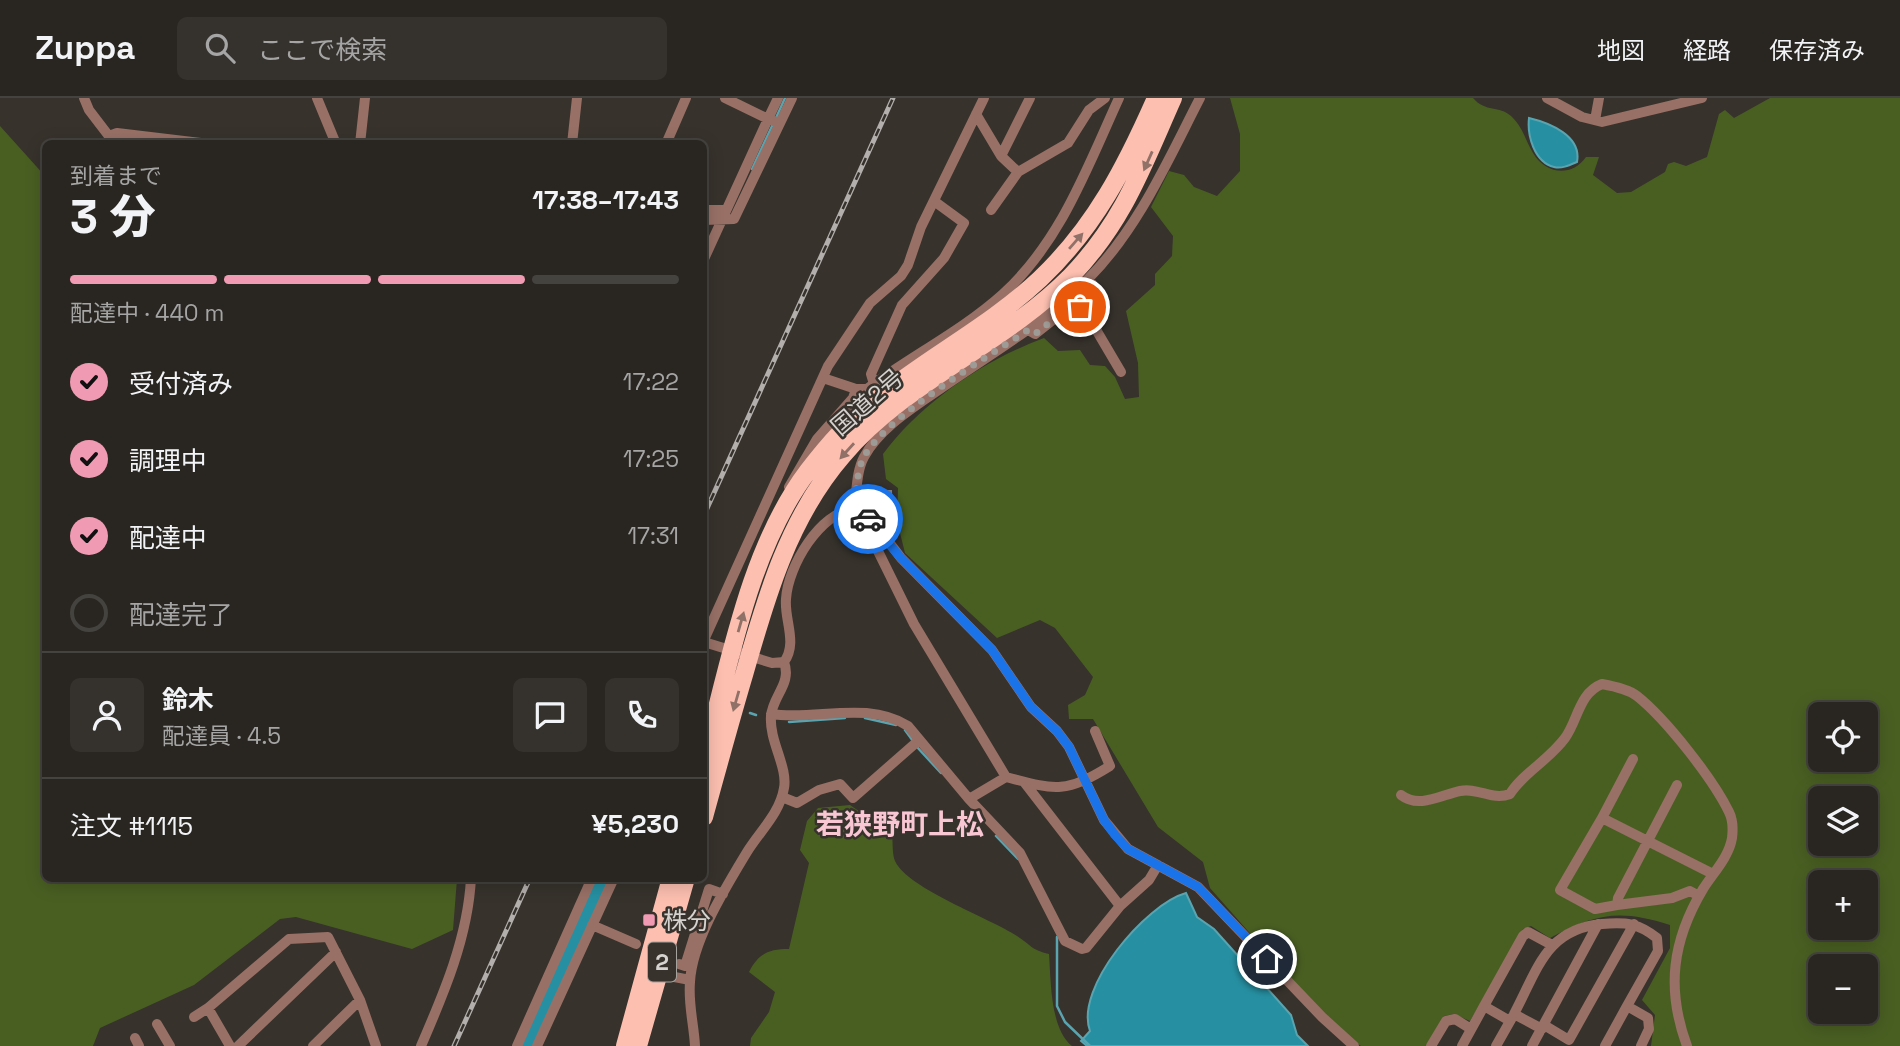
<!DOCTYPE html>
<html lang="ja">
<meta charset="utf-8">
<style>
:root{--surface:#292621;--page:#35322e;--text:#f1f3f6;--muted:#a5a5a5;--line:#45433f;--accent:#f19ab3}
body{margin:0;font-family:"Space Grotesk","Noto Sans JP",sans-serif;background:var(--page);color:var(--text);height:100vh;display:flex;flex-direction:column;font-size:26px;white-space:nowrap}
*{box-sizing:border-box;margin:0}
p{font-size:23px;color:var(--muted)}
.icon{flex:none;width:38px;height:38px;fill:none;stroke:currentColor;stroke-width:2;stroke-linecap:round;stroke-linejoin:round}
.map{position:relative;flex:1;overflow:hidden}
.details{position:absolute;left:42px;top:42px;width:665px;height:742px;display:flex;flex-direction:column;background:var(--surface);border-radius:10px;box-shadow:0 4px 18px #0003,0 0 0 2px var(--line)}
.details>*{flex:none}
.controls{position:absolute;left:1808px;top:604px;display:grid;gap:14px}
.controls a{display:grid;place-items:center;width:70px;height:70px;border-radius:10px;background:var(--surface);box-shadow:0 4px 18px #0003,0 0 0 2px var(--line);font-size:35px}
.pin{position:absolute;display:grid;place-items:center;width:60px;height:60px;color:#fff;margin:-30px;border:4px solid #fff;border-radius:50%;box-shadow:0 2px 7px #0007}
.courier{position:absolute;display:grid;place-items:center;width:70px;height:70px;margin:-35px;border:5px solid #1a73e8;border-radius:50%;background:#fff;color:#222;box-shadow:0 2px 9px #0007}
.headline em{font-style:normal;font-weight:800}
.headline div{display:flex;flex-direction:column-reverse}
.headline{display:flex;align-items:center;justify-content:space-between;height:119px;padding:0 28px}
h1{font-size:46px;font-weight:800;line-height:52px}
.bar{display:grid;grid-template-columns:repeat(4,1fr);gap:10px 7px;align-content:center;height:84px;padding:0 28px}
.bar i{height:9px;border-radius:5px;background:var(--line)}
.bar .selected{background:var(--accent)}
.bar p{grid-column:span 4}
.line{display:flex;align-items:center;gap:18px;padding:0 28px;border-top:2px solid var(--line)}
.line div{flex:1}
.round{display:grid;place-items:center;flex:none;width:74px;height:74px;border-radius:10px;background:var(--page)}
ol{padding:0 28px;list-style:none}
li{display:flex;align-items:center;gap:21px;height:77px}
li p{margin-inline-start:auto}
li .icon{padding:7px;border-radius:50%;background:var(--accent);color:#111;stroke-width:4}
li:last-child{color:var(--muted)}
li i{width:38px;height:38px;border:4px solid var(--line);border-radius:50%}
header{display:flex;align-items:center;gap:42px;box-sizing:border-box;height:98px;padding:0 35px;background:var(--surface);border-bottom:2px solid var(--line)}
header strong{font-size:33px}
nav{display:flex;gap:38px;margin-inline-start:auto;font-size:24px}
.search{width:490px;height:63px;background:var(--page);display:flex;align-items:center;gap:18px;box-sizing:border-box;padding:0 24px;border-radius:10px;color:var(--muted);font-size:26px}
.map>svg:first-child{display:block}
.green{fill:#495f22;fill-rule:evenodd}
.water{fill:#2690a2;stroke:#5aa4b0;stroke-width:2}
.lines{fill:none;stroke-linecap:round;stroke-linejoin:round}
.stream{stroke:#5aa4b0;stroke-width:2.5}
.river{stroke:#2690a2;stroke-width:16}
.building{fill:#494950;stroke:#898890;stroke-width:2}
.minor{stroke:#987066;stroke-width:10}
.trunk{stroke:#fcbfb0;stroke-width:18}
.rail-casing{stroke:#b3afac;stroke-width:5}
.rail{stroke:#37322c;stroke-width:2.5;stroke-dasharray:8;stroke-linecap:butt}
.oneway{fill:#907167}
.done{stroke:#9e9a96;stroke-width:7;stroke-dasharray:0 12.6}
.route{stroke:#1a73e8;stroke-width:9}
.poi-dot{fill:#f19ab3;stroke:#37322c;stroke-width:2.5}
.labels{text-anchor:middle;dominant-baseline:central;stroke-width:5;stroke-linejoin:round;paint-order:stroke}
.shield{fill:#37322c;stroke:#a6a29e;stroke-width:2}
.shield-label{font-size:23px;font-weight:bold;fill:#d5d2cf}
.street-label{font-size:24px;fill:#d5d2cf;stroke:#37322c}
.poi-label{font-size:24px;fill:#d5d2cf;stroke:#37322c;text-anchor:start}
.quarter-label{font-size:28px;font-weight:bold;fill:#f9c6d3;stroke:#37322c}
</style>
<header>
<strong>Zuppa</strong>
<div class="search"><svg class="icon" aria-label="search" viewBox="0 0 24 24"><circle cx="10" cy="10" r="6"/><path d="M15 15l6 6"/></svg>ここで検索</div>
<nav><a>地図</a><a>経路</a><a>保存済み</a></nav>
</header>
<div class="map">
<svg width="1900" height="948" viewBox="0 0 1900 948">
<rect width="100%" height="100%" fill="#37322c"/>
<!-- green -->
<path class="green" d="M1230,0H1473C1486,15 1499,7 1511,18C1523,29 1525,42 1533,55C1546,77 1572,79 1586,59H1599L1593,77L1617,95L1631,94L1665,74L1668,66L1674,64L1686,68L1707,59L1719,16L1725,12L1734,20L1770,0H1900V948H1651L1655,917L1642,902L1670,850V827C1620,811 1596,815 1550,840L1531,828L1523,831L1470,923L1454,916L1444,918L1426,948H1361L1346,938L1286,876L1210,790L1203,764L1158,729L1093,621H1069L1068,607L1085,597L1093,579L1055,530L1040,522L997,540L905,455L897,423L898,390L886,381L883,356C921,305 984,262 1044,240L1058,253L1080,252L1090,267L1105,268L1115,279L1125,301L1139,299L1138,265L1126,213L1155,187V176L1172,158L1173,138L1151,109L1169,73L1184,77L1194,89L1217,98L1240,73V36ZM1820,616H1866V662H1820ZM1820,700H1866V746H1820ZM1820,784H1866V830H1820ZM1820,868H1866V914H1820Z
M0,28L45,78L46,780L457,781L453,832L412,851L296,819L280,821L194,887L100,930L93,948H0Z
M850,707L892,736C893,744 892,756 895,763C908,791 990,820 1017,838C1031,847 1031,852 1049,856C1051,882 1050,931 1072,948H750L751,940L769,914L775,894L749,874C759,855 769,851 789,851L809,765L800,752L807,723L818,710Z"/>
<!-- water -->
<path class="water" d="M1529,20C1550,25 1582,38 1577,64C1570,67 1562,71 1554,69C1534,64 1527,37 1529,20Z
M1186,795L1197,819L1214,831L1291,917L1297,937L1308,948H1087L1081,943L1090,933C1074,890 1146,806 1186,795Z"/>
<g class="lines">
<!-- stream -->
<path class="stream" d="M776,20L785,0
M752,71L773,26
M750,615L756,617
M865,620L896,627
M789,624L845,620
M905,632L913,643
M917,649L941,675
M996,738L1018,761
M1057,839V908L1065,924L1090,948"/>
<!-- river -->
<path class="river" d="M528,948L604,780"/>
</g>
<!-- building -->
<path class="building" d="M874,393H891L892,416H875Z"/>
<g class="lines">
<!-- minor -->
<path class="minor" d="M84,0L89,12L115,46
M317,0L336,46
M725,0L768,21L778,0
M1547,0L1582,19L1602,24L1702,0
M976,16L1001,58L1018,74
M1595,22L1599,0
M109,38L117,35L209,46
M360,46L365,0
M572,46L577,0
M666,46L686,0
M1001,58L1030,0
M704,112H726
M991,112L1018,74L1068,45L1089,12L1105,0
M704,122L734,121L792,0
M704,161L768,21L777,24
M1089,181C1098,195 1099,205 1088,218L1121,274
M1028,232L1035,236L1059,217L1080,209L1085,196L1082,189
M823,280L856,291
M874,286L871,276L902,207L944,160L964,125L934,103
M789,389L817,341L853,300L856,291H867C911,258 962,233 1003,196C1061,143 1087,70 1119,0
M854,411L879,431L901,460L992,552L1031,609L1057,633L1069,649L1104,722L1128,751L1198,789L1322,919L1354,948
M868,421L874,445L914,526L1006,679
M704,542L828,268L870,205L901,178L908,167L921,129L984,0
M704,544L772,565L784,564C798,545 784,522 786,501C788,468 820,414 854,411C857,394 856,374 864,359C880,329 916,308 943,289C992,255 1046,224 1088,181C1138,131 1168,62 1200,0
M771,616C816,623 866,602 908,628L969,701L1020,755L1065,843L1082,851L1086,850L1120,808L1149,782L1158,767
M1633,661L1602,720L1713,776
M1024,684L1120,808
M1677,687L1618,800L1617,807L1672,800L1690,793L1699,798
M1401,697C1419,711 1441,697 1460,693C1478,689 1492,703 1510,696C1522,676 1549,662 1565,640C1578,622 1579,595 1602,586C1613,588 1628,591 1637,598C1666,621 1713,681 1729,714C1733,722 1733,732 1732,740C1729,759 1713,775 1703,791C1672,843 1666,891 1687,948
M782,699L797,705L819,692L840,686L853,700L918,643
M969,701L1006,679C1055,692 1065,696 1110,668L1095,633
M1602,720L1560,792L1595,811L1617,807
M592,827L636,846
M679,866L685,868L709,791L723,796
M659,876L690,882
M1484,908L1523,838L1528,834L1552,847
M194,919L208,910
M157,926L170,948
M1544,927L1569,942L1634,826
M1542,931L1514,916C1538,871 1546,831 1602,826C1626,824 1638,825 1657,840L1658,853L1627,908L1648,920L1649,931L1641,948
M135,940L139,948
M230,948L208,910L289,841L328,839L360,902L376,948
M238,948L336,854
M313,948L360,902
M421,948C444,895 468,839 471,780
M517,948L592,780
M537,948L614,780
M695,948C694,927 688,906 690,884C692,843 726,789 747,754C760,733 780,715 784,690C788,669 769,643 771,618C773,597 792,586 784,564
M1431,948L1446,923L1455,921L1471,931
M1462,948L1484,908L1510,923
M1496,948L1513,918
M1532,948L1598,826
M1605,948L1627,908"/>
<!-- trunk -->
<path class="trunk" d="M704,661C729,568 749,451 808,373C827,348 848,324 873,304C926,260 989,229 1040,181C1095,129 1126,68 1156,0
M704,719C717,672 730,624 744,577C766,499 789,419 843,357C907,282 1003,247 1071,178C1124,123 1143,67 1173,0
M625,948L671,780
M638,948L686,780"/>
<defs>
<path id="rail" d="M704,417L893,0
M454,948L530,780"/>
</defs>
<!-- rail casing -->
<use href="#rail" class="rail-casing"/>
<!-- rail -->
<use href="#rail" class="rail"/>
</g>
<!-- one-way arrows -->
<defs><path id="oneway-solid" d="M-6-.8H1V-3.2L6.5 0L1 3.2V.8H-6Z" transform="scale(1.75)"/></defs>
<g class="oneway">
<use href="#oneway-solid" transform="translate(1148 63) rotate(114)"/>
<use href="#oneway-solid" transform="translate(1076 143) rotate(-49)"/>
<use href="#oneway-solid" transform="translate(847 353) rotate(132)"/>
<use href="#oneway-solid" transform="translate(741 524) rotate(-74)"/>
<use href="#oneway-solid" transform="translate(736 603) rotate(106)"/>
</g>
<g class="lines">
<!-- done -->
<path class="done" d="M868,421L854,411C857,396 856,378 862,363C878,323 989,258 1028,232L1035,236L1059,217L1080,209"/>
<!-- route -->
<path class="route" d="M868,421L901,460L992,552L1031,609L1057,633L1069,649L1104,722L1115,737L1128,751L1198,789L1267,861"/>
</g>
<!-- markers -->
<rect class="poi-dot" x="642" y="815" width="14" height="14" rx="3.5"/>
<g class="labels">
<!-- shield labels -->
<rect class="shield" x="648" y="844.5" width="28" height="39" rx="5"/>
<g class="shield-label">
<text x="662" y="864">2</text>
</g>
<!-- street labels -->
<g class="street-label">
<text transform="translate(867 304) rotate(-41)">国道2号</text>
</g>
<!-- poi labels -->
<g class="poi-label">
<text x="663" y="822">株分</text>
</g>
<!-- quarter labels -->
<g class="quarter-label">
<text x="900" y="726">若狭野町上松</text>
</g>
</g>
</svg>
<div class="controls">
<a><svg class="icon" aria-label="locate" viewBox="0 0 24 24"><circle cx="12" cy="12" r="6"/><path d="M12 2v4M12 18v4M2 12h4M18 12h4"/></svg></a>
<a><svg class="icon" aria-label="layers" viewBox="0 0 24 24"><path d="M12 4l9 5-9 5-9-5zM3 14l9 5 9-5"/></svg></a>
<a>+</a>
<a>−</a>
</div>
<div class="pin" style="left:1080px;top:209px;background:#ea580c"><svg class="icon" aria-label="bag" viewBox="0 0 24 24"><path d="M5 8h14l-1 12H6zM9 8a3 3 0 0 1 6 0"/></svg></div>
<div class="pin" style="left:1267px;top:861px;background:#1f2937"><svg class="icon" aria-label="home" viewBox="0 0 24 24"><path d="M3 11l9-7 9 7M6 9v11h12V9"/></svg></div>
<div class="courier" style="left:868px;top:421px"><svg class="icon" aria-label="car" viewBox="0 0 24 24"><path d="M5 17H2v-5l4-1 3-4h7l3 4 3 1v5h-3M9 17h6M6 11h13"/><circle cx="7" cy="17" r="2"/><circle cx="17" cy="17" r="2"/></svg></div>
<section class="details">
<div class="headline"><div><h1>3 分</h1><p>到着まで</p></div><em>17:38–17:43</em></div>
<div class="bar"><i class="selected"></i><i class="selected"></i><i class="selected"></i><i></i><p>配達中 · 440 m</p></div>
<ol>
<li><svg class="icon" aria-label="check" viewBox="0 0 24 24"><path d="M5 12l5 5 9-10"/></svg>受付済み<p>17:22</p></li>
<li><svg class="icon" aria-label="check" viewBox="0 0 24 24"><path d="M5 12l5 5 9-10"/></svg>調理中<p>17:25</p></li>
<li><svg class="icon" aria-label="check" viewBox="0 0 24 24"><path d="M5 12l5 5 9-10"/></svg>配達中<p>17:31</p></li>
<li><i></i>配達完了</li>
</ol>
<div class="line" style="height:126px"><a class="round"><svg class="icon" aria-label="person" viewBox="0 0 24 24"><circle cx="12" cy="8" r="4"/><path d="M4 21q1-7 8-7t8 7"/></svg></a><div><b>鈴木</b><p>配達員 · 4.5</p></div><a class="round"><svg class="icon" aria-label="chat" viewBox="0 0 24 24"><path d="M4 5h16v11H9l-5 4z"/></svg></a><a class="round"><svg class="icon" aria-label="phone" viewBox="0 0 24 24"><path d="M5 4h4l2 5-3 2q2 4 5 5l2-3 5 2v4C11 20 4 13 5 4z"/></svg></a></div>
<div class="line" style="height:91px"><div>注文 #1115</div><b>¥5,230</b></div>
</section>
</div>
